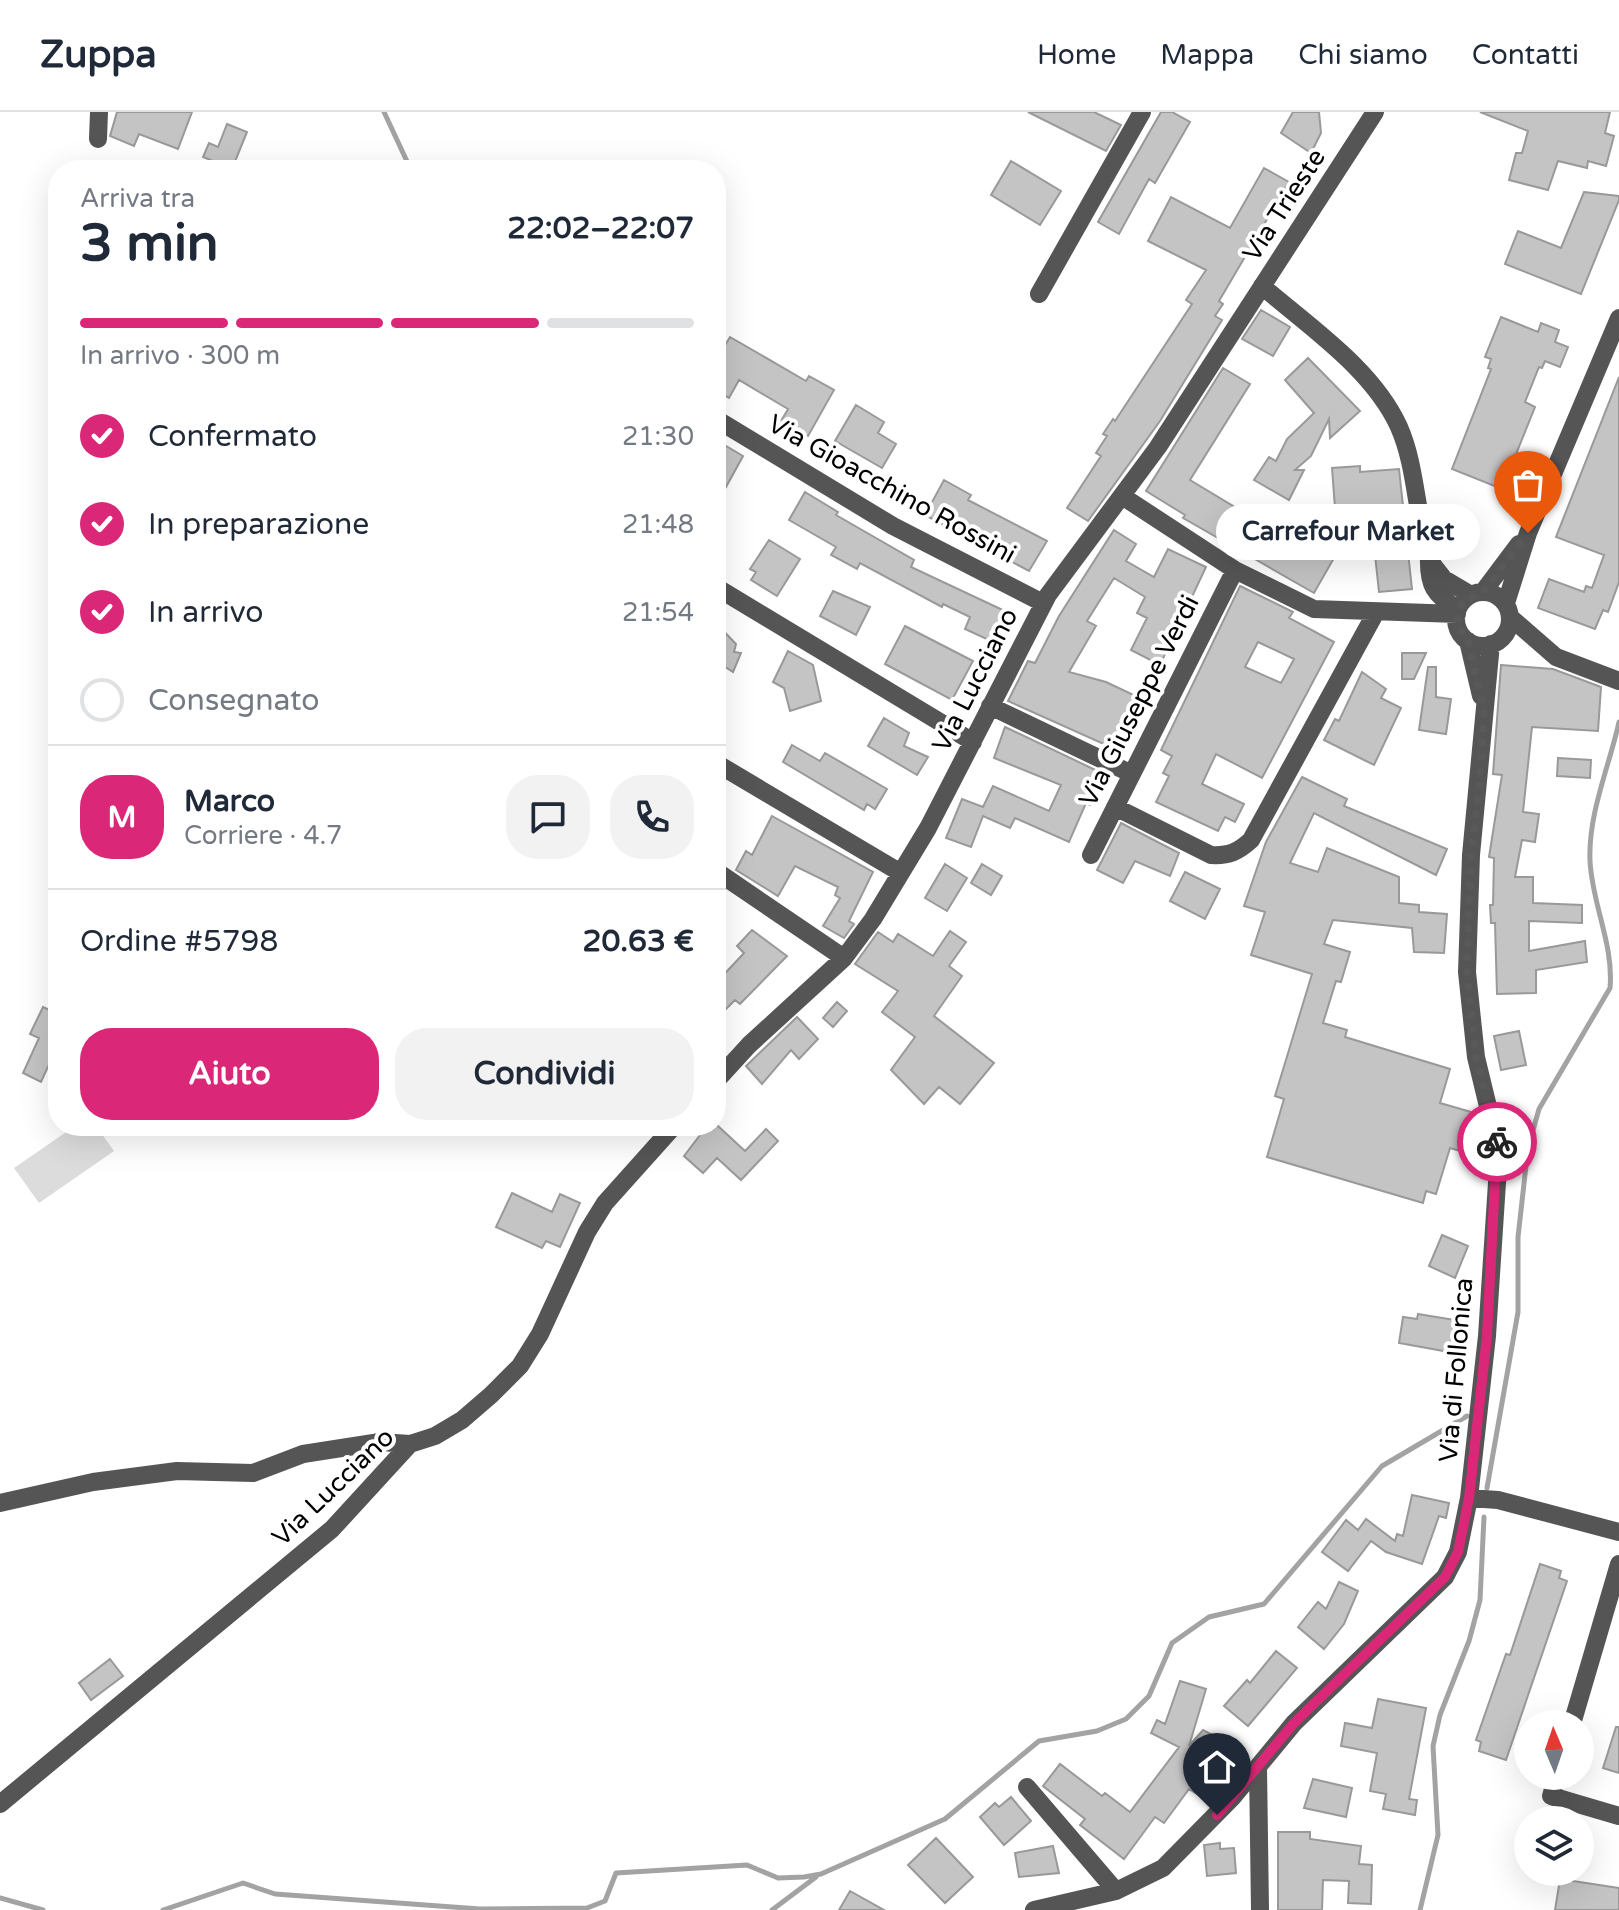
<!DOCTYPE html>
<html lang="it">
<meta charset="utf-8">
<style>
:root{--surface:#fff;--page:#f2f2f3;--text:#1f2937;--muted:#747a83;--line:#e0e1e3;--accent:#db2777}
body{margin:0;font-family:"Varela Round",sans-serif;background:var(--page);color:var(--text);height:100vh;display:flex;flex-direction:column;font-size:30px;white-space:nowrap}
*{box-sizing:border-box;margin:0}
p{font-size:26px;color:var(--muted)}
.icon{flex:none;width:44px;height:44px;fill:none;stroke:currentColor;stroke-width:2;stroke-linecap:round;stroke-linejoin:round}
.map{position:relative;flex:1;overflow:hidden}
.side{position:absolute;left:48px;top:48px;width:678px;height:976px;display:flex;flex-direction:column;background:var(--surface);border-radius:32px;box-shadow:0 8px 32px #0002}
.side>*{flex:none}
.needle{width:52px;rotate:358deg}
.tools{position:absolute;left:1514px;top:1598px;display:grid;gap:16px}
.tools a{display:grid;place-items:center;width:80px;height:80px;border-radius:50%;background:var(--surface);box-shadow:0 8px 32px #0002;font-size:40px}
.pin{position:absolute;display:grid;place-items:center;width:68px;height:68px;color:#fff;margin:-82px -34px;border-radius:50% 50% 50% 0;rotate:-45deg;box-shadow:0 0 8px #0007}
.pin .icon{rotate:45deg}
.courier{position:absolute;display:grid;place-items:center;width:80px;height:80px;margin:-40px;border:6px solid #db2777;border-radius:50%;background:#fff;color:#222;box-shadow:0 2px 10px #0007}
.bubble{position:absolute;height:56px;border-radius:28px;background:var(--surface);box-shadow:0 8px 32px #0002;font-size:26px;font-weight:700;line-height:56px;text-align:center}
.headline em{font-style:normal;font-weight:700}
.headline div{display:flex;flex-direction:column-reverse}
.headline{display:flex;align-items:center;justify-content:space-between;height:136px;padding:0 32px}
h1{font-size:52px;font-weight:700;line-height:60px}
.bar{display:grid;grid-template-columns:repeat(4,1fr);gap:12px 8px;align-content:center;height:96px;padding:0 32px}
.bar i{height:10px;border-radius:6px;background:var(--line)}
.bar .current{background:var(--accent)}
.bar p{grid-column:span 4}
.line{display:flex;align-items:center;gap:20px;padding:0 32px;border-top:2px solid var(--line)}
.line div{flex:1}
.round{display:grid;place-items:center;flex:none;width:84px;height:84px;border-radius:32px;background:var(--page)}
ol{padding:0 32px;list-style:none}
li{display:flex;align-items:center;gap:24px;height:88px}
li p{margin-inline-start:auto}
li .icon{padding:8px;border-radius:50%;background:var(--accent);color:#fff;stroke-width:4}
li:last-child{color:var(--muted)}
li i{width:44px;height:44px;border:4px solid var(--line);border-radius:50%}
.action{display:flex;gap:16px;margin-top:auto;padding:16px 32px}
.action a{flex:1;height:92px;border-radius:32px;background:var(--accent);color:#fff;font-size:32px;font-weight:700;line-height:92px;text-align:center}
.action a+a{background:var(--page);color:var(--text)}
header{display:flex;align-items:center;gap:48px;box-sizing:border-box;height:112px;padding:0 40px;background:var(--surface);border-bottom:2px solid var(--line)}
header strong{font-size:38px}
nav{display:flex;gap:44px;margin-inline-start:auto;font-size:28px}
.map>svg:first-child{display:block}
.pitch{fill:#dcdcdc}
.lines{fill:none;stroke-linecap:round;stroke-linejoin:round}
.stream{stroke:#a3a3a3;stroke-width:5}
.building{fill:#c4c4c4;stroke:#999;stroke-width:2;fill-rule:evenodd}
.minor{stroke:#555;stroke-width:18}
.done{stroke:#595959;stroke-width:8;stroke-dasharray:0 14.4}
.route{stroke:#db2777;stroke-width:10}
.labels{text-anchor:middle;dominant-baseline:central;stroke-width:8;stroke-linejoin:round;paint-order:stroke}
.street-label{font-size:26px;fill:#000;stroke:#fff}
</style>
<header>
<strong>Zuppa</strong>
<nav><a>Home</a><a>Mappa</a><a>Chi siamo</a><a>Contatti</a></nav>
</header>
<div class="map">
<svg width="1619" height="1798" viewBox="0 0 1619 1798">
<rect width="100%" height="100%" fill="#fff"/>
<!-- pitch -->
<path class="pitch" d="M75,1014H96L114,1039L39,1091L14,1056Z"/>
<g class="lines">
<!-- stream -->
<path class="stream" d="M384,0L411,58
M1487,1376L1518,1200V1125L1528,1036L1539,997L1610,876C1614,833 1592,792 1590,749C1588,702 1609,655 1619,610
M0,1786L43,1798
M163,1798L243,1771L275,1782L480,1797L587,1796L605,1789L616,1761L747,1753L778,1766L804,1765L821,1762L945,1707L1039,1629L1097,1619L1126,1607L1149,1584L1172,1531L1209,1505L1264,1492L1382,1354L1467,1304
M772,1798L816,1765
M1420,1798L1438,1723L1433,1634L1440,1603L1469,1529L1480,1488L1484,1405"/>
</g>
<!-- building -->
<path class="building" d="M117,0H192L178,37L139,22L134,34L110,24Z
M1028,0H1094L1121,13L1106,39Z
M1161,0H1172L1190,10L1155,71L1149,67L1119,122L1098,110Z
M1293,0H1319L1321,21L1311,41L1281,21Z
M1480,0H1610L1605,21L1614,24L1606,54L1588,49L1587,56L1558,49L1548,78L1509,68L1516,41H1522L1528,19Z
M227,12L247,20L232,57L203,45L209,31L218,35Z
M1011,49L1061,79L1040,113L991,83Z
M1264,56L1289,70L1219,189L1223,192L1215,204L1222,208L1160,309L1088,409L1067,396L1101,344L1096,341L1107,324L1103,322L1113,307L1115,309L1192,192L1186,188L1206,158L1148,129L1171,85L1230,116Z
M1584,80L1619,84V88L1581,182L1505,152L1518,119L1561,136Z
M1261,198L1290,215L1273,244L1242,227Z
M1501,205L1538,220L1541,211L1559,218L1555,230L1568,235L1560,255L1545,249L1542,256L1539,255L1525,290L1535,295L1502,377L1452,357L1491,257L1488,256L1491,247L1485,245Z
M730,225L806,269L809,264L834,278L808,324L781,309L788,297L739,268L729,286L716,279V248Z
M1308,246L1360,299L1330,326L1329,307L1311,344L1295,358H1304L1289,388L1254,368L1269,345L1276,349L1287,327L1314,301L1285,268Z
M1223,256L1250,272L1190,368L1273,418L1275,414L1334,446L1314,481L1183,406L1185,403L1146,379Z
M1619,265V470L1608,500L1603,498L1595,517L1538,496L1549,467L1584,480L1586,474L1592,476L1604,443L1556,425Z
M856,293L884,310L878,321L896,332L882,356L835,329Z
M716,328L743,344L726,375L716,369Z
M1360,354V360L1399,357L1412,477L1379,480L1375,443L1380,442L1377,406L1336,409L1332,356Z
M944,368L971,383L968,388L1047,429L1029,459L925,403Z
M805,380L838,400L836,403L914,448L911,455L1007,500L993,530L965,517L970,505L943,492L942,495L860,451L857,457L831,443L836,435L789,408Z
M1114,418L1136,432L1126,449L1154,465L1168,437L1206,455L1160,553L1131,538L1147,506L1137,501L1145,485L1114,466L1087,509L1096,514L1069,560L1106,570L1142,587L1117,638L1008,589L1028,549L1035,551L1059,504Z
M769,428L800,447L777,484L751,468L756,460L750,457Z
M1240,474L1293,500L1289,506L1334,530L1262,666L1216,642L1202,672L1244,692L1235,710L1225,705L1218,719L1156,690L1169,664L1163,661L1172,644L1161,638ZM1258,530L1294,547L1281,571L1245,555Z
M833,479L870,495L856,523L820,504Z
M716,511L736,532L734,540L741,541L733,560L716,549Z
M905,514L973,549L952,588L885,552Z
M788,539L813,553L821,589L790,599L784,576L773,570Z
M1402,541H1426L1414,567H1402Z
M1501,553L1553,557L1601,575L1598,619L1532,615L1523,700L1539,702L1535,730L1522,728L1515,765H1533V791L1582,793V811L1529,809V839L1585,829L1587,850L1536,858V881L1497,882L1495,811H1491L1490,793H1493L1494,746L1489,745L1502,663L1493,662Z
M1428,555H1436V585L1451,587L1446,622L1419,618Z
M1362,560L1386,577L1381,586L1401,596L1374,653L1324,628L1335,607L1339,609Z
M884,606L909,621L904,634L928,645L917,663L868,634Z
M1005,615L1106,663L1090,693L1086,691L1069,730L1015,706L1010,716L983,704L971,735L946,726L962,687L983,695L993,674L1049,699L1061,673L994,646Z
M792,633L820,649L825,641L887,677L875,697L867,692L864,698L783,650Z
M1558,646L1591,648L1590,666L1557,664Z
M1302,665L1347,687L1344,694L1447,737L1436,763L1314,701L1290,751L1318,760L1327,736L1399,765V791L1419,793V800L1447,802L1444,841L1414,840L1412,816L1333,808L1324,832L1350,840L1341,870L1336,869L1323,911L1347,918L1345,925L1450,957L1440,991L1478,1002L1467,1041L1450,1036L1436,1082L1426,1079L1423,1091L1267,1045L1284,987L1275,984L1312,862L1251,843L1265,800L1244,794L1266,730Z
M772,704L873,760L849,809L854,812L844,826L823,814L840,786L835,783L838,775L795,754L778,784L736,758L746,739L752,743Z
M1121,711L1179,741L1170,764L1135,749L1123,771L1097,758Z
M945,752L967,766L947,799L925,786Z
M982,752L1002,764L991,783L971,771Z
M1185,760L1220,777L1205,807L1170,789Z
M752,818L787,844L740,892L735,888L716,907V871L744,841L737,834Z
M950,819L966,830L949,854L962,864L934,904L994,951L960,992L939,975L924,992L891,958L915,925L882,900L898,879L855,852L878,820L893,830L898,822L933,844Z
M837,890L847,899L833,915L823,906Z
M43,895L58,902V933L41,970L23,961L39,926L30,922Z
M797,905L818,927L799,947L791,938L762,972L746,954Z
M1519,919L1526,953L1501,958L1494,924Z
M707,1014H718L745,1039L766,1017L778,1029L741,1068L717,1046L703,1061L684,1044Z
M512,1081L552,1100L560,1082L580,1091L560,1135L546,1129L542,1136L496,1115Z
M1442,1123L1468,1134L1455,1166L1429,1154Z
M1418,1202L1455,1208L1449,1240L1399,1231L1403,1205L1417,1207Z
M1412,1383L1449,1391L1446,1406L1439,1404L1422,1452L1386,1440L1371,1429L1348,1459L1322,1440L1346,1408L1358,1418L1366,1407L1395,1429L1397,1422L1403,1424Z
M1540,1452L1561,1459L1559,1466L1567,1469L1506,1648L1479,1639L1481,1630L1476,1628L1506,1542L1510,1543Z
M1339,1470L1358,1479L1344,1512L1324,1537L1298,1515L1318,1490L1326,1497Z
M1276,1539L1297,1556L1248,1614L1224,1594L1247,1568L1250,1571Z
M110,1547L123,1564L91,1588L79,1571Z
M1180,1569L1206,1577L1189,1634L1203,1618L1235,1635L1205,1687L1189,1677L1164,1711L1155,1705L1124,1747L1080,1713L1085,1707L1043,1674L1060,1652L1102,1684L1105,1681L1130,1700L1179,1635L1151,1621L1157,1608L1165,1612Z
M1378,1587L1426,1596L1409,1687L1417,1688L1415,1703L1383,1697L1386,1682L1370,1679L1377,1641L1341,1634L1345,1611L1372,1616Z
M1616,1615H1619V1661L1603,1656Z
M1313,1667L1352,1676L1346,1705L1304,1696Z
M1011,1685L1031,1709L1004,1733L980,1705L995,1691L999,1695Z
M1278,1720H1310V1727L1361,1734L1359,1752L1372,1753L1371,1792L1348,1791L1349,1769L1323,1768L1322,1798H1278Z
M936,1726L973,1765L945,1791L908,1753Z
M1220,1731V1737L1234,1736L1236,1761L1207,1764L1204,1733Z
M1053,1734L1059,1761L1019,1765L1015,1741Z
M1560,1767L1619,1776V1798H1555Z
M850,1779L884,1798H839Z"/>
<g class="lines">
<!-- minor -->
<path class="minor" d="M98,27L99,0
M1262,174C1308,214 1373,257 1399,315C1418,358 1415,409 1433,453L1444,467L1471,483
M1039,182L1142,0
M716,307L893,414L1043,491
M1122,384L1235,458L1314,497L1457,502
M1429,445C1428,473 1434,483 1458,497
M716,475L973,630
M1483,480L1519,432
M1456 507a27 27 0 1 1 54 0a27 27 0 1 1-54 0Z
M1506,491L1528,421L1619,206
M1510,505L1556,545L1619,569
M1468,529L1481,584
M990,594L1132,662
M716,651L901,761
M1115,695L1211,743C1229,744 1238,740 1251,728L1376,500
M1091,743L1235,458
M716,759L844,846
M716,969L749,933L844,846L873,807L928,716L1048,483L1158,335L1375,0
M1469,1386L1498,1388L1619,1420
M0,1391L93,1370L177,1359L253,1361L303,1342L380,1330L410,1332
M1572,1612L1619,1452
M1258,1655L1260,1798
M1557,1664L1551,1684L1619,1704
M1027,1675L1116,1779
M0,1692L332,1417L410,1332L435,1324L462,1308L491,1283L520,1254L540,1222L587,1120L605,1091L674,1014
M1034,1798L1116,1779L1163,1756L1232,1686L1294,1611L1445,1465L1458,1440L1469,1386L1487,1224L1499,1040L1476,945L1467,860L1471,743L1491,532"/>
</g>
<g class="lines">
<!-- done -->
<path class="done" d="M1497,1030L1476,945L1467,860L1471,743L1480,671L1484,598L1468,529L1456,511L1463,489L1483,480L1528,421"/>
<!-- route -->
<path class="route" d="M1217,1703L1294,1611L1445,1465L1458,1440L1469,1386L1487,1224L1497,1030"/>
</g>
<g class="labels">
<!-- street labels -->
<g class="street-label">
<text transform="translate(1284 93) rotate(-57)">Via Trieste</text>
<text transform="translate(892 377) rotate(29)">Via Gioacchino Rossini</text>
<text transform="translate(975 568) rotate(-63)">Via Lucciano</text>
<text transform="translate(1139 589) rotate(-63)">Via Giuseppe Verdi</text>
<text transform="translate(1456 1258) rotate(-85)">Via di Follonica</text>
<text transform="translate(333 1375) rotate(-44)">Via Lucciano</text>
</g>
</g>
</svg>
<div class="tools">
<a><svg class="needle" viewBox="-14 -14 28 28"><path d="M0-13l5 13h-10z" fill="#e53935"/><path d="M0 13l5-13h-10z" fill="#747a83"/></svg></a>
<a><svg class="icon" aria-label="layers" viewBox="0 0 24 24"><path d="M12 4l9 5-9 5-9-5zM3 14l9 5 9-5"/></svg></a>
</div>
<div class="pin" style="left:1528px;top:421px;background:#ea580c"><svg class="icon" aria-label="bag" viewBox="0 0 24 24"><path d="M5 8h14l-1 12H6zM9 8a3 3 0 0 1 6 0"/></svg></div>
<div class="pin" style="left:1217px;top:1703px;background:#1f2937"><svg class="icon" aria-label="home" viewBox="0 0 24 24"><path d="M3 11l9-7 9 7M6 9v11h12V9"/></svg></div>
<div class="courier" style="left:1497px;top:1030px"><svg class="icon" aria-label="bike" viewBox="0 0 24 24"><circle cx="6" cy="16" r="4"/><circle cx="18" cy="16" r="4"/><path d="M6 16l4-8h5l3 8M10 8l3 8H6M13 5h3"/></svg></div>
<div class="bubble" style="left:1216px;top:392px;width:264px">Carrefour Market</div>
<section class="side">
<div class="headline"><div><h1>3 min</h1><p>Arriva tra</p></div><em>22:02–22:07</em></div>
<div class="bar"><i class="current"></i><i class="current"></i><i class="current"></i><i></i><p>In arrivo · 300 m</p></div>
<ol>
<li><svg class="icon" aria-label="check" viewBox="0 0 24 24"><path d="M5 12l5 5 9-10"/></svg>Confermato<p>21:30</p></li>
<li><svg class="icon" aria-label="check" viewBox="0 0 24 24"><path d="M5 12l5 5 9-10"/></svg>In preparazione<p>21:48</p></li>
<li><svg class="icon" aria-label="check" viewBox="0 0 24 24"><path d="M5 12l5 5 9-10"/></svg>In arrivo<p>21:54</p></li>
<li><i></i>Consegnato</li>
</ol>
<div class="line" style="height:144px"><b class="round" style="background:var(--accent);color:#fff">M</b><div><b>Marco</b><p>Corriere · 4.7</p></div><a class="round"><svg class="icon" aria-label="chat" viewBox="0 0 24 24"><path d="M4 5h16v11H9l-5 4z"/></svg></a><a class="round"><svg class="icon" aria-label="phone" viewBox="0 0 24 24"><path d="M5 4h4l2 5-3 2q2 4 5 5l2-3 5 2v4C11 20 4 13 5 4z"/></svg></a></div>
<div class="line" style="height:104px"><div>Ordine #5798</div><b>20.63 €</b></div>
<div class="action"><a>Aiuto</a><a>Condividi</a></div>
</section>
</div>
